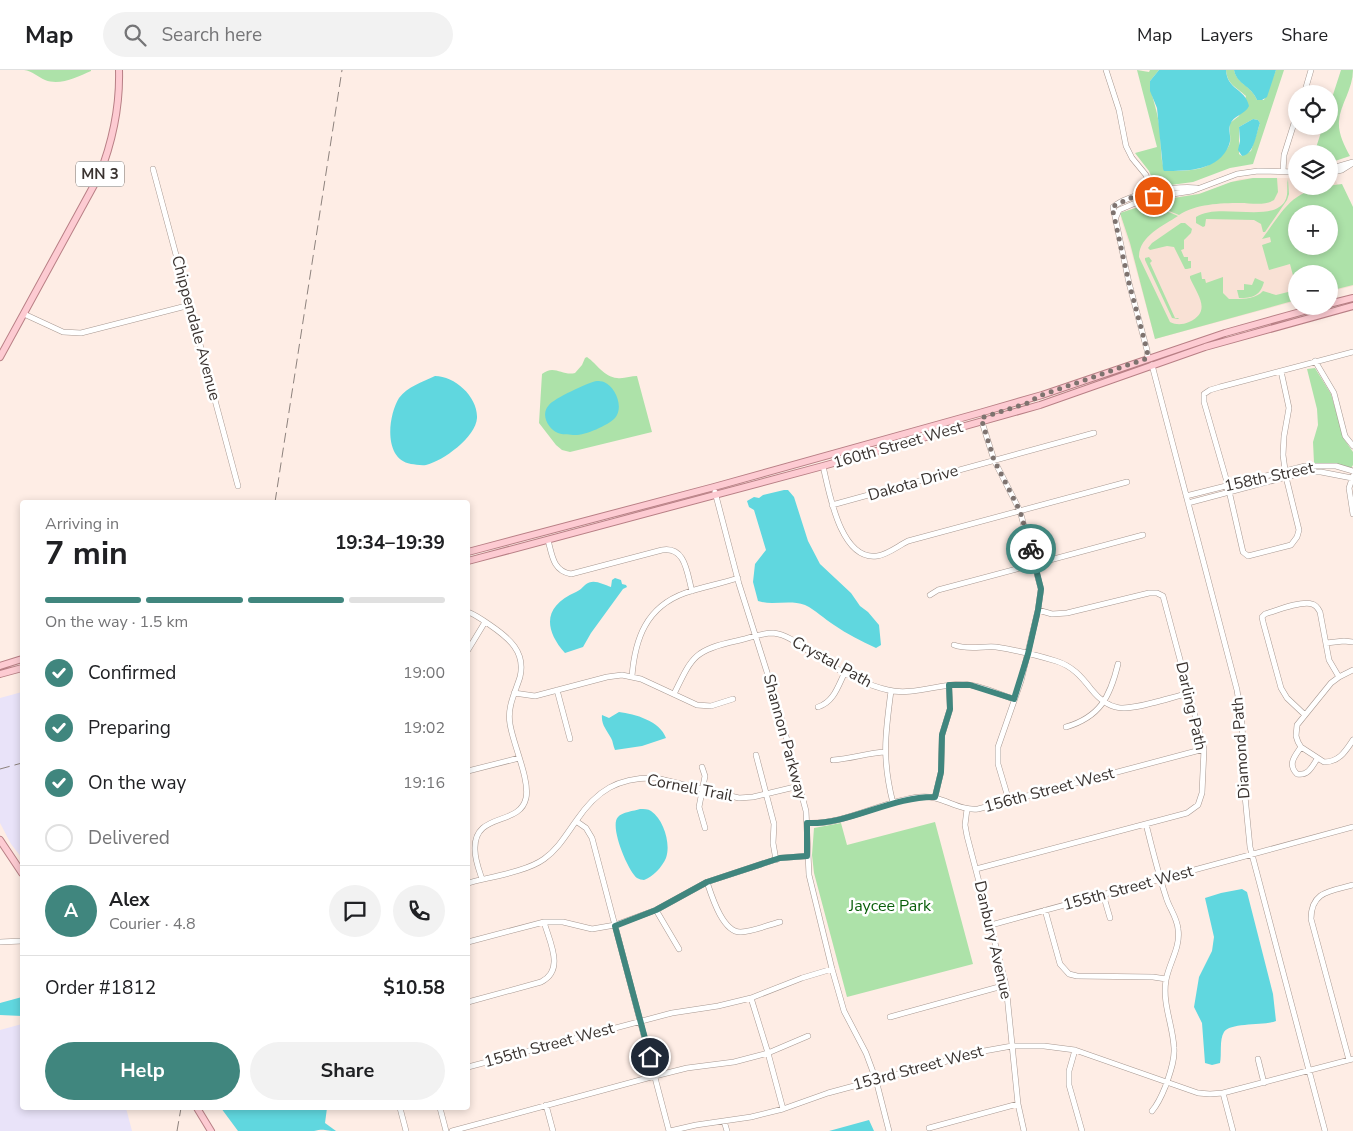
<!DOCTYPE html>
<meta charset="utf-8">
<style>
:root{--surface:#fff;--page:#f2f2f2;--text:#202124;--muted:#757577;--line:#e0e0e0;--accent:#40867e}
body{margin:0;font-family:"Nunito Sans",sans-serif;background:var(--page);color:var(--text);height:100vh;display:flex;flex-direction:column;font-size:19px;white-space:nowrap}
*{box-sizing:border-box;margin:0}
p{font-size:16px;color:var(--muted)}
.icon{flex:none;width:28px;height:28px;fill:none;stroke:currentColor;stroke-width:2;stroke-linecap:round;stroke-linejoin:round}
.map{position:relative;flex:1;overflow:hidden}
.side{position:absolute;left:20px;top:430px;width:450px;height:610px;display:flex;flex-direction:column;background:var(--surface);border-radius:5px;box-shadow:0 2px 8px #0003}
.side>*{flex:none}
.controls{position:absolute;left:1288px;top:15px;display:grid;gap:10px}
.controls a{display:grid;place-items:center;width:50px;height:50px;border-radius:50%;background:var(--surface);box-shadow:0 2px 8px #0003;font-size:25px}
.pin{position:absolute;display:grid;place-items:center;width:42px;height:42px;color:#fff;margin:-21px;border:2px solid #fff;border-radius:50%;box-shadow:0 1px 5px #0007}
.courier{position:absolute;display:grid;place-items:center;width:50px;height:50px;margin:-25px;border:4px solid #40867e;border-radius:50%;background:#fff;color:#222;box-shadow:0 1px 6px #0007}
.head em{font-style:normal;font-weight:700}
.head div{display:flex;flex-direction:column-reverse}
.head{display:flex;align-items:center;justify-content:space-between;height:85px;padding:0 25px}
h1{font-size:32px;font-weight:700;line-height:38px}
.bar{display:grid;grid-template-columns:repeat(4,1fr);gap:8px 5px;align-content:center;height:60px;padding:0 25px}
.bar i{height:6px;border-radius:4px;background:var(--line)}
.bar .active{background:var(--accent)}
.bar p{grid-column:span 4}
.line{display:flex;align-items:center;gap:12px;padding:0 25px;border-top:1px solid var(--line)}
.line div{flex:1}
.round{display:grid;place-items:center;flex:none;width:52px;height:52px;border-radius:26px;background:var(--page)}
ol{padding:0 25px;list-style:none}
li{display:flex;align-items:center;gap:15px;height:55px}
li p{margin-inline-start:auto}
li .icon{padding:5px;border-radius:50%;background:var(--accent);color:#fff;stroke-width:4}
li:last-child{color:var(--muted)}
li i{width:28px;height:28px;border:2px solid var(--line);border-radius:50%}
.action{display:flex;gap:10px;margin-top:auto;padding:10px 25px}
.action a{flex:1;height:58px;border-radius:30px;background:var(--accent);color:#fff;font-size:20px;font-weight:700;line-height:58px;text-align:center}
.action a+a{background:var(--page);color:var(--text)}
header{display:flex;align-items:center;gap:30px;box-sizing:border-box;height:70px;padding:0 25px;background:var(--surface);border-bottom:1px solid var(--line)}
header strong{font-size:24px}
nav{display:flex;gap:28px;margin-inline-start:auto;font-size:18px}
.search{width:350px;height:45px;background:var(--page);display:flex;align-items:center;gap:12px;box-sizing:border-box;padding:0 18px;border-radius:28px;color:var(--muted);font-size:19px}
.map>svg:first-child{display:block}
.built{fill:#f9e1d5;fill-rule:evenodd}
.industrial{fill:#e9e3f9}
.green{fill:#ade2a9;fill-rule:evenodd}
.water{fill:#60d7df}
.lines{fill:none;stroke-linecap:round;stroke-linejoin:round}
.minor-casing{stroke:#a79891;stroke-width:6}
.major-casing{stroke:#b87f85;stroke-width:8}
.minor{stroke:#fff;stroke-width:5}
.major{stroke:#fdcbd2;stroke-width:6}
.rail{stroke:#8d827d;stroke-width:1;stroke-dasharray:10 5;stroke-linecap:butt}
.done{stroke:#7e736f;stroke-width:5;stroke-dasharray:0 9}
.route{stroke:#40867e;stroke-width:6}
.labels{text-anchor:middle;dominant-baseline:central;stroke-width:5;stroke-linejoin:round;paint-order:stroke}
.shield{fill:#fff;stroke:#74706d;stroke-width:1}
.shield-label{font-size:15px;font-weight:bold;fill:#39322f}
.street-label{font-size:16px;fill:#39322f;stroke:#fff}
.park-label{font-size:16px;fill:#0a5f0b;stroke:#fff}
</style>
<header>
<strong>Map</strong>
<div class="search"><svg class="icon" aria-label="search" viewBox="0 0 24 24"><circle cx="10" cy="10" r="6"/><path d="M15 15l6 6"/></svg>Search here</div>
<nav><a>Map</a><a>Layers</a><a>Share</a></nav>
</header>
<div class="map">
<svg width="1353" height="1061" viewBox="0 0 1353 1061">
<rect width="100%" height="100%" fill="#feede5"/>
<!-- built -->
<path class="built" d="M1333,106L1353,141V216L1329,222V204H1296V231L1155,269L1130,177L1121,149L1123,142L1157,130L1202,123L1240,109L1253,108H1296V116H1329V107ZM1296,144H1329V176H1296Z"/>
<!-- industrial -->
<path class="industrial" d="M22,622V788L11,774L0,753V628Z
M22,954V1038H126L132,1061H0V960Z"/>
<!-- green -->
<path class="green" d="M24,0H91V1C77,7 60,16 45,10C38,7 32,1 24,0Z
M1137,0L1149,2L1150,0H1159L1150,11C1151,26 1157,39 1159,54C1162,68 1159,88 1165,101C1186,101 1209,102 1223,83C1226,80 1229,77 1230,73C1231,67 1229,60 1230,53L1239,46L1246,26C1236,17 1227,14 1226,0H1234C1237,14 1251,15 1257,30H1264L1276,0H1284L1253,94L1230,98L1193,112L1156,117L1149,101L1135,83L1157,77ZM1253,49L1258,50L1260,53L1251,81L1242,86L1239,84V57Z
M1341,0H1353C1353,19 1340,35 1339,51C1338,63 1344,75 1350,86L1329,93V84H1314L1323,56H1329V37Z
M1253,108H1277L1278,122L1274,130C1265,136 1251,133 1240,133C1220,133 1196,134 1179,145L1164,139L1160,134L1161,130L1199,124L1231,112Z
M1288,109L1289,124L1287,130L1265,162H1263L1261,154L1254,150L1206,149L1205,156L1203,157L1196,153V147C1218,132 1272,154 1285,131C1289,124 1286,116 1288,109Z
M1342,114L1353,137V215L1329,221V213L1332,211C1319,189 1316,204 1296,204V217L1290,194L1269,200L1262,175L1271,172L1270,167L1262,169C1289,132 1293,119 1342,114ZM1296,144H1329V176H1296Z
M1157,131L1162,139L1178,146C1163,156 1139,166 1139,187L1170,252C1176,255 1182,255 1189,252C1212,241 1198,226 1190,208V206L1201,202L1202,209H1205L1206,213L1223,207V223L1229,229C1240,229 1255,230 1263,221L1276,225L1296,220V230L1155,269L1130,173L1120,143Z
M1181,153H1185L1192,159L1191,163L1184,170V179L1181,180L1184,187H1188V191H1191V198L1187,199H1185L1174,177L1167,176L1150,180L1148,178L1152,173Z
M1149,187L1152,191L1150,193L1175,248H1179L1178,249L1172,248L1145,190V188Z
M1255,208L1264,212C1260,226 1253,228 1239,228L1237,220H1244V214L1252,215Z
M587,287C597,294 604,307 617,308C624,309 631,306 637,306L652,362L570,382L562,380L556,375L539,353L542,304C554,294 562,306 575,303L582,295L585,288Z
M1315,298L1331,324L1344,369L1353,382V395L1351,398L1332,394L1314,393L1313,372L1318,355L1317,339L1307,299Z
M935,752L973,894L847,927L814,803L812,785L814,758L841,753L847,775Z"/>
<!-- water -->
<path class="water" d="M1159,0H1226C1227,20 1245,18 1249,36C1245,45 1233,45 1230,55C1228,61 1232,68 1229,75C1219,101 1188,101 1164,101L1163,99L1157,38L1150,21V11Z
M1234,0H1276L1267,27L1262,30H1257C1251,15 1237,15 1234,0Z
M1253,49L1258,50L1260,53C1256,64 1254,85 1242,86L1238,80L1240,71L1239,57Z
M435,306C455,306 478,327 477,348C476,367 443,391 426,395C421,396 415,394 411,394C383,389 388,346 399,328C407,317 422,312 435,306Z
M597,311C599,311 602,311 604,312C616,317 624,338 615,348C607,356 584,366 573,365C568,364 562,365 558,363C548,359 540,344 549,335C553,329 589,312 597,311Z
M784,420H788L794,427L808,471L820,494L851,523L860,536L868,542L879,555L881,575L876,578C861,571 847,564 834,555C824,549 816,540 805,535C789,529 773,536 758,531L753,512L755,494L766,480L754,440L749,437L747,431L754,427L759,428L763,425Z
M615,508L621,510L622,514L626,515L627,517L623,519L591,563L583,577L565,583C543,558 544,536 576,522C580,520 582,518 585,515C593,508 602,514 611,517L612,510Z
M619,642C635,644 660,651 666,668L642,676L615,680C613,676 613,671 611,668C607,660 601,655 602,645L609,648Z
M640,739C644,739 648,739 651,741C664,750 671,774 666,788C662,797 653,807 644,810C642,810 639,809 637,808C628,801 609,756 618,747C622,742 634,741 640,739Z
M1242,819L1247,822L1273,924L1276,951C1264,956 1230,952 1224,962C1219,970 1222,984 1220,993L1212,995L1205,993L1202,953L1194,937L1199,907L1212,881L1214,867L1205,828L1221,823Z
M22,927V946L0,945V933Z
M221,1038H327L325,1053L336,1061C326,1061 324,1058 314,1061H238Z
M869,1050L874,1061H829Z"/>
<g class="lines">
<defs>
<path id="minor" d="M1106,0L1119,40L1126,76L1132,88L1146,105L1153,124
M1304,24L1311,0
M153,99L238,416
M1329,99L1353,92
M1283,101L1284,85L1296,47
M1329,103L1342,100L1353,93
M1116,147L1119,140L1147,128L1192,121L1237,104L1258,101L1296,102
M24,244L63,262L81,263L190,235
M1148,288L1147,280L1129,213L1113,137C1130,123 1174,116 1197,118
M1315,291L1334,323L1345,366L1353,376
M1152,295L1237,620L1242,653L1245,726L1250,777L1325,1061
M1281,301L1289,338L1284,366L1283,385L1286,407L1299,460L1297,467L1291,475L1248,486L1243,482L1227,412L1204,332V324L1210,320L1220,317L1353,282
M982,352L994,390L1020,441L1041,519L1038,540L1021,611L998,677V694L1009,731
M823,396C829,421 840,491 877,486C887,485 898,476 908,471L1127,412
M1353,406L1349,418L1353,444
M715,422L739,514L779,640L806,741L809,805L832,899L844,941L866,983L876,1010L889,1061
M1186,426L1305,396H1336L1353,401
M1188,433L1305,402H1321L1352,408
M832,435L1094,363
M548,470C552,485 553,501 571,504L662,480C686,476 687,504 692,521
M930,525L938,520L1143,465
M468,542C476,545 483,550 490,555C509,568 526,582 520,607C515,623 507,637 510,654C513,674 530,710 526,728C520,757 473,741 475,780C475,790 479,800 482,809
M1326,573L1344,571L1353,572
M954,575C968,580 981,576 996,577C1016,580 1036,585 1056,591C1072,596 1081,606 1091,619C1110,643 1125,640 1152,633C1165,630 1177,626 1190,623
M468,580L485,552
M1353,600L1339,607L1331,613L1297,655L1296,666L1298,672L1301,677L1324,692C1339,692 1345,682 1353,670
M632,606C635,569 646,537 685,523C702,517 720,514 738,508
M557,620L570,669
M891,621C885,665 882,690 893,733
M514,623L535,626L607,607L622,605L641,609L697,635L711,636L733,629
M674,624C692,587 694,580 736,571C747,569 761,563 773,563C792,565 806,581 822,590C843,603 865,615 888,620C912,626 938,614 963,614C980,615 998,624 1014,629
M818,637C834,632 838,616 845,602
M1305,645L1287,628L1281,618L1263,552L1262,547L1265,544C1275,541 1302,530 1312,534C1316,535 1318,538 1320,542L1329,590L1339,607
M1066,657C1100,647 1110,627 1118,594
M1301,677C1295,686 1287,694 1297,704C1308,706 1312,697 1317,689
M756,685L774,754L773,773L776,790
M833,690C851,689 867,683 884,682
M702,697L705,706L699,737L705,758
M468,701L519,688
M935,727L941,702L942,665L950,639L949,615
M967,739L965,755L967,766L1006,915L1018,1034L1024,1061
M576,751L586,758L592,768L669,1061
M807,753C845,755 882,731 919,727C941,724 957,741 978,739L1204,679
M1146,754C1152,778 1158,803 1166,827C1169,838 1177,847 1178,859C1181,877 1169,893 1166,910C1162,934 1173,955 1174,978C1175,990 1170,1003 1166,1015C1162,1025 1159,1033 1152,1041
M976,799L1187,743L1198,735L1202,723L1204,679L1163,526L1157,523H1149L1067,543L1052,544L1038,540
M707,812C712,827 723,863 741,862C754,861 768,855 780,852
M468,813C489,807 526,802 544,789C558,779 566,765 576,751C597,720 618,707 656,708L739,728L753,727L799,716
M1103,824L1110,848
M656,840L679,879
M1045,840L1060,894L1069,904L1077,906L1153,907L1166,909
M991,855L1353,757
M0,872L22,871
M468,872L544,852H563L592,859L615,855L656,840L707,812L780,788L807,786
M751,928L768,983L783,1039
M468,932L541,912C565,900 550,873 544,852
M890,947L1006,915
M1075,980L1069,1001V1015L1082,1061
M1258,989L1264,1013
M1349,990L1311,849C1311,821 1331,821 1353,815
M468,997L672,943L718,936L751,928L802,908L832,899
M1223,1023L1233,1061
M546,1035L553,1061
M400,1038L406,1061
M440,1038L446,1061
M724,1051L727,1061
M929,1058L1018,1034
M452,1061L655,1006L687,998L734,992L768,983L808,966
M670,1061L696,1055L751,1047L783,1039L828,1023L984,981L1012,976H1044L1075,980L1198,1023L1210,1024L1223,1023L1353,989"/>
<path id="major" d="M1329,234L1353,228
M0,287L99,106C112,73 120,36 119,0
M468,482L714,417L983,342L1042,325L1225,263L1322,236
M468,491L823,396L1040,335L1205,277L1353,236
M0,596L22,589
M0,604L22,598
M0,770L22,803
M197,1038L211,1061"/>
</defs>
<!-- minor casing -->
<use href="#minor" class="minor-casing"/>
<!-- major casing -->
<use href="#major" class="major-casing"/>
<!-- minor -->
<use href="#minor" class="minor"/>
<!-- major -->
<use href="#major" class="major"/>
<!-- rail -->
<path class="rail" d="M275,432L342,0
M0,699L22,693
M177,1061L181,1038"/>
</g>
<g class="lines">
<!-- done -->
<path class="done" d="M1031,479L1020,441L994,390L981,348L1028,333L1039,326L1148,288L1147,280L1129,213L1112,137L1130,128L1153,122L1154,126"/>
<!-- route -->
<path class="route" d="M650,987L615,856L656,840L707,812L780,788L807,786V753C849,755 892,726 935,727L941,702L942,665L950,639L949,615H970L1014,629L1028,584L1038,540L1041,519L1031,479"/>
</g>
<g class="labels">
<!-- shield labels -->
<rect class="shield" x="76" y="91.5" width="48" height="25" rx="4"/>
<g class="shield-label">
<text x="100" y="104">MN 3</text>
</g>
<!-- street labels -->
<g class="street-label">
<text transform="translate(196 258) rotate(75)">Chippendale Avenue</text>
<text transform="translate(898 375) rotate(-16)">160th Street West</text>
<text transform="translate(1269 407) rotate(-12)">158th Street</text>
<text transform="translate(913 413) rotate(-16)">Dakota Drive</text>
<text transform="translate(832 592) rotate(29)">Crystal Path</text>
<text transform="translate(1191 636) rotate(77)">Darling Path</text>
<text transform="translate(785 667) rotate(75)">Shannon Parkway</text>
<text transform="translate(1241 678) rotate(-94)">Diamond Path</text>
<text transform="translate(690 718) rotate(11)">Cornell Trail</text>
<text transform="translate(1049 720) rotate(-15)">156th Street West</text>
<text transform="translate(1128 818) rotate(-15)">155th Street West</text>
<text transform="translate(993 870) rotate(77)">Danbury Avenue</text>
<text transform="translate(549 975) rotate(-15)">155th Street West</text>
<text transform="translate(918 998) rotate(-15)">153rd Street West</text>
</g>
<!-- park labels -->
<g class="park-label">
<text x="890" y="836">Jaycee Park</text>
</g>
</g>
</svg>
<div class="controls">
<a><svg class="icon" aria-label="locate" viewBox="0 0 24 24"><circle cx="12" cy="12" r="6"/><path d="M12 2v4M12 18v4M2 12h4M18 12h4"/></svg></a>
<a><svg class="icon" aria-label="layers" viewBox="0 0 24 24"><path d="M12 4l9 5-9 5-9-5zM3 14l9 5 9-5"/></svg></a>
<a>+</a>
<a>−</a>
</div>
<div class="pin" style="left:1154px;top:126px;background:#ea580c"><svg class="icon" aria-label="bag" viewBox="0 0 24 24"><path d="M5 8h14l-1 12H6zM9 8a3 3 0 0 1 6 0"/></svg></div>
<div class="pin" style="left:650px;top:987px;background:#1f2937"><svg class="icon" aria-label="home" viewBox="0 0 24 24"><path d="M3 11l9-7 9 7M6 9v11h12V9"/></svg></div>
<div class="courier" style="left:1031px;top:479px"><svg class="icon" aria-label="bike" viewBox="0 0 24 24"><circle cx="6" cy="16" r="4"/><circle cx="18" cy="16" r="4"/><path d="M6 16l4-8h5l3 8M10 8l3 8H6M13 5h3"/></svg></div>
<section class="side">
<div class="head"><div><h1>7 min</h1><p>Arriving in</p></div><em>19:34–19:39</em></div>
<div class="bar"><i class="active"></i><i class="active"></i><i class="active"></i><i></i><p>On the way · 1.5 km</p></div>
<ol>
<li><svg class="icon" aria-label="check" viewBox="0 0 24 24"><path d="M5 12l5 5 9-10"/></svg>Confirmed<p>19:00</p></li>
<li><svg class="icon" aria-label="check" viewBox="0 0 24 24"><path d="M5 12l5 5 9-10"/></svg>Preparing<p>19:02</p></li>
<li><svg class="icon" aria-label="check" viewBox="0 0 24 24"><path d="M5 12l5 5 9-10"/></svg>On the way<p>19:16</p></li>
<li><i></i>Delivered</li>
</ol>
<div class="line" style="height:90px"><b class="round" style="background:var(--accent);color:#fff">A</b><div><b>Alex</b><p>Courier · 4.8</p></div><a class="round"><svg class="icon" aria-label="chat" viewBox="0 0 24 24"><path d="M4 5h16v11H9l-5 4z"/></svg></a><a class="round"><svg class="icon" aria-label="phone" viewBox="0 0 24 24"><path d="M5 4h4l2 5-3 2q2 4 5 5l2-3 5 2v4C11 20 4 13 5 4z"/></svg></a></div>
<div class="line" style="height:65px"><div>Order #1812</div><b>$10.58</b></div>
<div class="action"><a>Help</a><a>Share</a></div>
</section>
</div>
